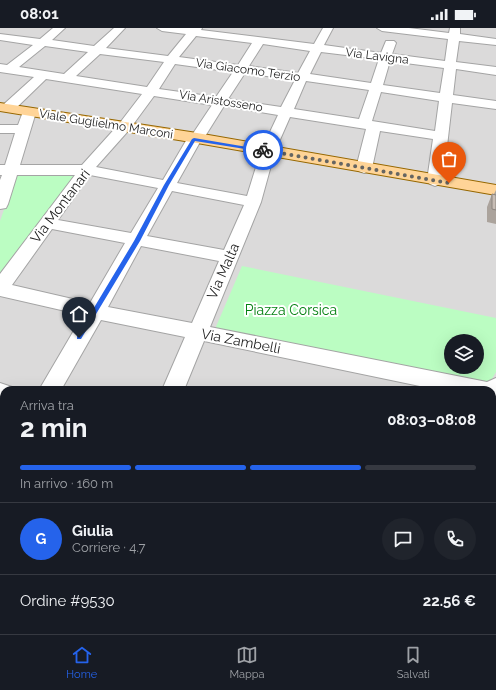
<!DOCTYPE html>
<html lang="it">
<meta charset="utf-8">
<style>
:root{--surface:#171b24;--page:#20242c;--text:#f1f3f6;--muted:#9ea1a6;--line:#363941;--accent:#2563eb}
body{margin:0;font-family:Raleway,sans-serif;background:var(--page);color:var(--text);height:100vh;display:flex;flex-direction:column;font-size:15px;white-space:nowrap}
*{box-sizing:border-box;margin:0}
p{font-size:13px;color:var(--muted)}
.icon{flex:none;width:22px;height:22px;fill:none;stroke:currentColor;stroke-width:2;stroke-linecap:round;stroke-linejoin:round}
.map{position:relative;flex:1;overflow:hidden}
.sheet{position:absolute;left:0px;top:358px;width:496px;height:248px;display:flex;flex-direction:column;background:var(--surface);border-radius:12px 12px 0 0;box-shadow:0 4px 16px #0002}
.sheet>*{flex:none}
.buttons{position:absolute;left:444px;top:306px;display:grid;gap:8px}
.buttons a{display:grid;place-items:center;width:40px;height:40px;border-radius:50%;background:var(--surface);box-shadow:0 4px 16px #0002;font-size:20px}
.pin{position:absolute;display:grid;place-items:center;width:34px;height:34px;color:#fff;margin:-41px -17px;border-radius:50% 50% 50% 0;rotate:-45deg;box-shadow:0 0 4px #0007}
.pin .icon{rotate:45deg}
.courier{position:absolute;display:grid;place-items:center;width:40px;height:40px;margin:-20px;border:3px solid #2563eb;border-radius:50%;background:#fff;color:#222;box-shadow:0 1px 5px #0007}
.overview em{font-style:normal;font-weight:700}
.overview div{display:flex;flex-direction:column-reverse}
.overview{display:flex;align-items:center;justify-content:space-between;height:68px;padding:0 20px}
h1{font-size:26px;font-weight:700;line-height:30px}
.bar{display:grid;grid-template-columns:repeat(4,1fr);gap:6px 4px;align-content:center;height:48px;padding:0 20px}
.bar i{height:5px;border-radius:3px;background:var(--line)}
.bar .on{background:var(--accent)}
.bar p{grid-column:span 4}
.line{display:flex;align-items:center;gap:10px;padding:0 20px;border-top:1px solid var(--line)}
.line div{flex:1}
.round{display:grid;place-items:center;flex:none;width:42px;height:42px;border-radius:21px;background:var(--page)}
.status{display:flex;justify-content:space-between;align-items:center;height:28px;padding:0 20px;background:var(--surface);direction:ltr}
.status svg{height:11px;fill:currentColor}
.dock{display:flex;justify-content:space-around;align-items:center;height:56px;border-top:1px solid var(--line);background:var(--surface);font-size:11px;color:var(--muted)}
.dock a{display:grid;justify-items:center;gap:2px}
.dock .on{color:var(--accent)}
.map>svg:first-child{display:block}
.residential{fill:#dbdada;fill-rule:evenodd}
.park{fill:#bbfdc2;fill-rule:evenodd}
.lines{fill:none;stroke-linecap:round;stroke-linejoin:round}
.minor-casing{stroke:#a4a4a4;stroke-width:2}
.major-casing{stroke:#966700;stroke-width:2}
.minor{fill:#fff;fill-rule:evenodd}
.major{fill:#ffd497;fill-rule:evenodd}
.wall{fill:#aba39c}
.building{fill:#c7bdb5;stroke:#8b847f}
.route{fill:#2563eb}
.done{stroke:#666562;stroke-width:4;stroke-dasharray:0 7.2}
.labels{text-anchor:middle;dominant-baseline:central;stroke-width:4;stroke-linejoin:round;paint-order:stroke}
.far-street-label{font-size:12px;fill:#1d1d1d;stroke:#fff}
.street-label{font-size:14px;fill:#1d1d1d;stroke:#fff}
.park-label{font-size:14px;fill:#058112;stroke:#fff}
</style>
<div class="status"><b>08:01</b><svg viewBox="0 0 49 12"><path d="M0 12V9h3v3zM5 12V6h3v6zM10 12V3h3v9zM15 12V0h3v12zM26 1h20v11H26zM47 4h2v5h-2z"/></svg></div>
<div class="map">
<svg width="496" height="606" viewBox="0 0 496 606">
<rect width="100%" height="100%" fill="#efebe2"/>
<!-- residential -->
<path class="residential" d="M0,0H496V606H0ZM451,313H477V339H451ZM4,362H492V602H4Z"/>
<!-- park -->
<path class="park" d="M75,146L0,249V193L16,147Z
M242,238L496,290V344L489,356L215,301ZM451,313H477V339H451Z"/>
<g class="lines">
<defs>
<path id="minor" d="M53,0H65L52,12L94,18L114,0H125L106,20L168,28L186,6L162,3L157,0H202L201,2L314,16L323,0H333L324,17L381,25L386,13H394L396,15L392,26L445,33L448,11L382,3L377,0H409L449,5L450,0H460V6L496,11V17L459,13L456,34L496,39V47L456,41L453,67L496,73V81L452,75L443,153L440,156L435,158L430,156L427,153L433,111L380,103L372,140L369,143L364,145L359,143L356,140L366,101L290,89L275,123L261,174L210,299L487,354L496,350V388L492,386V362H439L204,313L184,362H162L185,309L101,292L61,362H39L83,287L0,268V246L75,147H17L8,176L6,180L0,181V152L2,147H0V137H5L15,105H0V97H18L24,81H34L36,84L20,137H82L119,96L142,66L46,51L13,83H3L1,80L3,77L34,49L0,44V36L7,37L33,17L0,12V6L40,11ZM196,8L252,15L238,37L179,29ZM263,16L310,23L298,45L249,38ZM45,18L88,24L64,46L19,39ZM321,24L379,31L371,55L310,46ZM100,26L164,34L147,59L76,48ZM390,33L444,40L440,65L383,57ZM175,36L233,44L216,69L159,61ZM245,45L295,52L281,79L228,71ZM306,53L369,62L359,91L294,81ZM381,64L439,73L435,103L372,93ZM154,68L212,77L192,107L187,111L163,152L96,139L129,102ZM224,78L278,87L261,123L247,168L177,155L200,114L204,110ZM90,147L158,160L131,205L58,192ZM172,163L244,177L224,222L147,208ZM52,201L125,215L90,275L12,257ZM141,218L219,233L192,295L108,279Z
M0,355L12,359L13,362H4V375L0,374Z
M496,402V424L492,425V403Z
M4,460V487L0,488V462Z
M29,602H59L57,606H27Z
M135,602H167L169,606H137Z
M218,602H254L252,606H216Z"/>
<path id="major" d="M0,75L197,105L496,157V167L197,115L0,83Z"/>
</defs>
<!-- minor casing -->
<use href="#minor" class="minor-casing"/>
<!-- major casing -->
<use href="#major" class="major-casing"/>
<!-- minor -->
<use href="#minor" class="minor"/>
<!-- major -->
<use href="#major" class="major"/>
</g>
<!-- wall -->
<path class="wall" d="M496,162V196L487,194V179L492,166H494Z"/>
<!-- building -->
<path class="building" d="M492,166L496,167V182L492,181Z"/>
<!-- route -->
<path class="route" d="M194,110L265,122L263,124L195,113L169,157L140,213L81,311H77V308L134,213L164,157L192,111Z"/>
<g class="lines">
<!-- done -->
<path class="done" d="M263,122L449,155"/>
</g>
<g class="labels">
<!-- far-street labels -->
<g class="far-street-label">
<text transform="translate(377 28) rotate(7)">Via Lavigna</text>
<text transform="translate(248 42) rotate(8)">Via Giacomo Terzio</text>
<text transform="translate(221 73) rotate(9)">Via Aristosseno</text>
<text transform="translate(106 96) rotate(9)">Viale Guglielmo Marconi</text>
</g>
<!-- street labels -->
<g class="street-label">
<text transform="translate(60 178) rotate(-53)">Via Montanari</text>
<text transform="translate(223 243) rotate(-66)">Via Malta</text>
<text transform="translate(241 313) rotate(11)">Via Zambelli</text>
</g>
<!-- park labels -->
<g class="park-label">
<text x="291" y="282">Piazza Corsica</text>
</g>
</g>
</svg>
<div class="buttons">
<a><svg class="icon" aria-label="layers" viewBox="0 0 24 24"><path d="M12 4l9 5-9 5-9-5zM3 14l9 5 9-5"/></svg></a>
</div>
<div class="pin" style="left:449px;top:155px;background:#ea580c"><svg class="icon" aria-label="bag" viewBox="0 0 24 24"><path d="M5 8h14l-1 12H6zM9 8a3 3 0 0 1 6 0"/></svg></div>
<div class="pin" style="left:79px;top:310px;background:#1f2937"><svg class="icon" aria-label="home" viewBox="0 0 24 24"><path d="M3 11l9-7 9 7M6 9v11h12V9"/></svg></div>
<div class="courier" style="left:263px;top:122px"><svg class="icon" aria-label="bike" viewBox="0 0 24 24"><circle cx="6" cy="16" r="4"/><circle cx="18" cy="16" r="4"/><path d="M6 16l4-8h5l3 8M10 8l3 8H6M13 5h3"/></svg></div>
<section class="sheet">
<div class="overview"><div><h1>2 min</h1><p>Arriva tra</p></div><em>08:03–08:08</em></div>
<div class="bar"><i class="on"></i><i class="on"></i><i class="on"></i><i></i><p>In arrivo · 160 m</p></div>
<div class="line" style="height:72px"><b class="round" style="background:var(--accent);color:#fff">G</b><div><b>Giulia</b><p>Corriere · 4.7</p></div><a class="round"><svg class="icon" aria-label="chat" viewBox="0 0 24 24"><path d="M4 5h16v11H9l-5 4z"/></svg></a><a class="round"><svg class="icon" aria-label="phone" viewBox="0 0 24 24"><path d="M5 4h4l2 5-3 2q2 4 5 5l2-3 5 2v4C11 20 4 13 5 4z"/></svg></a></div>
<div class="line" style="height:52px"><div>Ordine #9530</div><b>22.56 €</b></div>
</section>
</div>
<nav class="dock">
<a class="on"><svg class="icon" aria-label="home" viewBox="0 0 24 24"><path d="M3 11l9-7 9 7M6 9v11h12V9"/></svg>Home</a>
<a><svg class="icon" aria-label="map" viewBox="0 0 24 24"><path d="M3 6l6-2 6 2 6-2v14l-6 2-6-2-6 2zM9 4v14M15 6v14"/></svg>Mappa</a>
<a><svg class="icon" aria-label="saved" viewBox="0 0 24 24"><path d="M7 4h10v16l-5-4-5 4z"/></svg>Salvati</a>
</nav>
